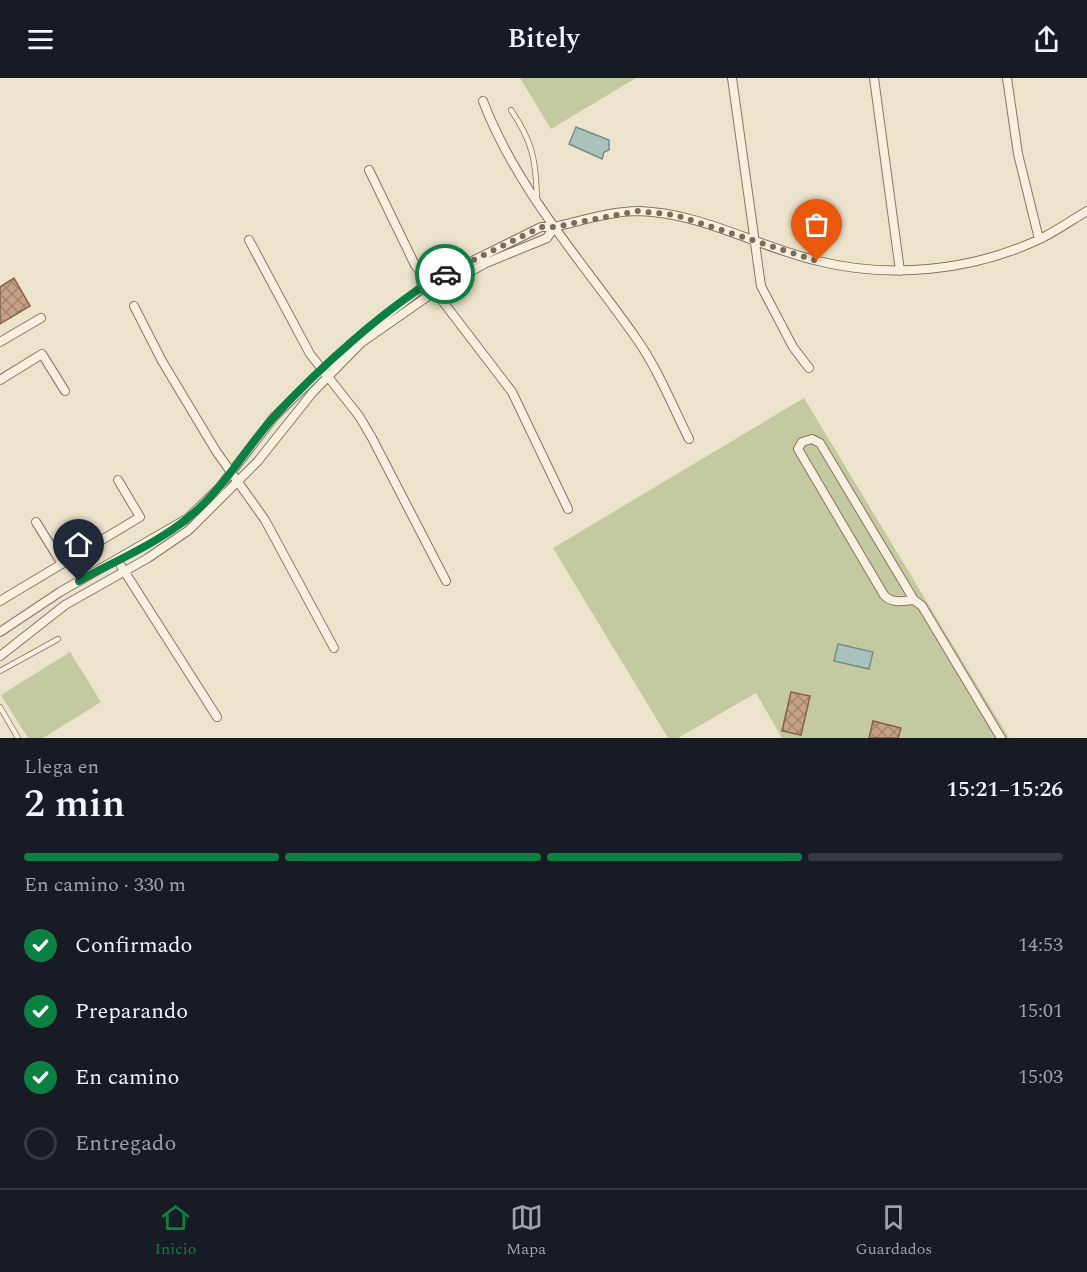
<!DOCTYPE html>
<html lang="es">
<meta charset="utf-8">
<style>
:root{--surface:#171b24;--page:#20242c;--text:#f1f3f6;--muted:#9ea1a6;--line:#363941;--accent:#0b8043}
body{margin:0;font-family:Spectral,serif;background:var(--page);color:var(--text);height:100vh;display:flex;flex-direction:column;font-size:22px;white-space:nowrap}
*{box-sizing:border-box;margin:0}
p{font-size:20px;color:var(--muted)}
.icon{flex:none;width:33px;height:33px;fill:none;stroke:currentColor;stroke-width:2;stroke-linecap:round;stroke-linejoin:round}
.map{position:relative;height:660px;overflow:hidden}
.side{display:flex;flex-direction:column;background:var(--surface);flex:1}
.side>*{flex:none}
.pin{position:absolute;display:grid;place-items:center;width:51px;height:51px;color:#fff;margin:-62px -26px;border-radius:50% 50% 50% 0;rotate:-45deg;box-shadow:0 0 6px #0007}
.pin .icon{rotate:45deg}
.courier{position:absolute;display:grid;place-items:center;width:60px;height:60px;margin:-30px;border:4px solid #0b8043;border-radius:50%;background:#fff;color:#222;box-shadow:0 2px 8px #0007}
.head em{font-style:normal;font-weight:600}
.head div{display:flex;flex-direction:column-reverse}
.head{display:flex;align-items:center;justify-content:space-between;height:102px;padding:0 24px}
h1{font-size:39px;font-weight:600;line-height:45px}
.bar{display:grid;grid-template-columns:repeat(4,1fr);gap:9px 6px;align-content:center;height:72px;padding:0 24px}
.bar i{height:8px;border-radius:4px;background:var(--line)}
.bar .active{background:var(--accent)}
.bar p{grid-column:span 4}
ol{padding:0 24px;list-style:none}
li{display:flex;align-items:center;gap:18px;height:66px}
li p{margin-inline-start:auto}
li .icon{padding:6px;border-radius:50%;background:var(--accent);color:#fff;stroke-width:4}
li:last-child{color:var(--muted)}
li i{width:33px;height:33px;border:3px solid var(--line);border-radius:50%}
header{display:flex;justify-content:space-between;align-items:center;height:78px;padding:0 24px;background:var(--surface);font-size:27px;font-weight:600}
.tabs{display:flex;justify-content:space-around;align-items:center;height:84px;border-top:2px solid var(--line);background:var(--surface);font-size:16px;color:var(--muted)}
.tabs a{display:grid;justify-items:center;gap:3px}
.tabs .active{color:var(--accent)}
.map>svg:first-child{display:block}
.green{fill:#c4ca9f}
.water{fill:#abc1bb;stroke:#728f88;stroke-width:1.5}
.building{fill:url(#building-cross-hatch);stroke:#856148;stroke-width:1.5}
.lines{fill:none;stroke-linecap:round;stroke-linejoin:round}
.service-casing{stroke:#887660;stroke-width:6}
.minor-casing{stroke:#887660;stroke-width:10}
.service{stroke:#f7f0de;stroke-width:4.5}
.minor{stroke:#f7f0de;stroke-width:8}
.done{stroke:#786d5d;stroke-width:6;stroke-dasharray:0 10.8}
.route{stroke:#0b8043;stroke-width:8}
</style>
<header><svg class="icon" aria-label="menu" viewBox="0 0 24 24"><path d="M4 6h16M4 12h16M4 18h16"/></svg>Bitely<svg class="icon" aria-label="share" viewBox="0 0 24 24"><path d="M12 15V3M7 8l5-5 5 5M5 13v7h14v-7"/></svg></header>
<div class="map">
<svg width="1087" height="660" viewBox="0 0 1087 660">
<defs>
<pattern id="building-cross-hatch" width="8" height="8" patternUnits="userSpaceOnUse" patternTransform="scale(1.5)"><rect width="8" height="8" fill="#c7a184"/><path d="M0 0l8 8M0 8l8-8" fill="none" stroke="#a3846c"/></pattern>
</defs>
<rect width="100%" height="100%" fill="#ece3cb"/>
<!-- green -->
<path class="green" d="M520,0H636L551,51Z
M804,320L1009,660H782L756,615L678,660H668L553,470Z
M70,574L101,624L43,660H28L1,617Z"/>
<!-- water -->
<path class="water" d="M576,49L609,62V72L604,74L602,81L569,66Z
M838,566L873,574L869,591L834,583Z"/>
<!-- building -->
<path class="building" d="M14,200L30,228L0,246V209Z
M791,614L810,618L801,657L782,653Z
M873,643L901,650L898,660H869Z"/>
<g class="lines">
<defs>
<path id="service" d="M511,32C533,64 536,83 537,122
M0,593L58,561
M0,629L18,660"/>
<path id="minor" d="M732,0L761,208L793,269L809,290
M874,0L900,193
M1007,0L1018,76L1039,161
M483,23C517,112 582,183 636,260C658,291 672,327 689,361
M369,92L415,187L512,314L568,431
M249,162L310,276L359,338L372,360L446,503
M134,228L162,283L216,373L265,442L334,570
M0,264L41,240
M0,302L42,276L65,313
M36,444L62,486
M121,488L217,639
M914,522L820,365L812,361L802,364L798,371L884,517C892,526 903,523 914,522L922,528L1001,660
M0,523L140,439L118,402
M0,554L60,514L188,440L219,410L274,339L318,296L370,250L428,205L541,149H554C581,143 611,133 639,133C702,135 758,169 818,183C890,201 972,193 1040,161C1056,153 1072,142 1087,133
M0,578L65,527L148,480L189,452L258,383L313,314L361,265L434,214L486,185L547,160L554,149"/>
</defs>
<!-- service casing -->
<use href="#service" class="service-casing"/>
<!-- minor casing -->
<use href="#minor" class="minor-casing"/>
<!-- service -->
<use href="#service" class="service"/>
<!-- minor -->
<use href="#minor" class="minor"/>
</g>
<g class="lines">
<!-- done -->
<path class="done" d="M445,196L541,149H554L637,133L675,137L817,183"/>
<!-- route -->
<path class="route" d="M79,503C115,483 158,465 189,439C224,411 245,371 274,339C315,294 392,223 445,196"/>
</g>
</svg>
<div class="pin" style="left:817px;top:183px;background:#ea580c"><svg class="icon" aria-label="bag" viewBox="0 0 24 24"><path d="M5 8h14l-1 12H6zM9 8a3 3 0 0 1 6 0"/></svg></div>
<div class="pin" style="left:79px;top:503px;background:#1f2937"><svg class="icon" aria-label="home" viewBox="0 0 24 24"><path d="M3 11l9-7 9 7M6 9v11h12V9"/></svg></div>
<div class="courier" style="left:445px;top:196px"><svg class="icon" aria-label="car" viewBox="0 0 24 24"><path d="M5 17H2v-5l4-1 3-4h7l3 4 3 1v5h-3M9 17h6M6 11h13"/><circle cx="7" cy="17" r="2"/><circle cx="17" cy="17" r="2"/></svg></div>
</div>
<section class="side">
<div class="head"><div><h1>2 min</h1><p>Llega en</p></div><em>15:21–15:26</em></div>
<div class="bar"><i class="active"></i><i class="active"></i><i class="active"></i><i></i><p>En camino · 330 m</p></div>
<ol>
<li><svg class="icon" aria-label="check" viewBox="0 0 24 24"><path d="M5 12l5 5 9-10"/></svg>Confirmado<p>14:53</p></li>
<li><svg class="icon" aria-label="check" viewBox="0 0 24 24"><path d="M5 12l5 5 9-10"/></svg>Preparando<p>15:01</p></li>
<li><svg class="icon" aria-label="check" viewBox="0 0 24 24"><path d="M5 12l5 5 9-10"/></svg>En camino<p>15:03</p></li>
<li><i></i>Entregado</li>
</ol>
</section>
<nav class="tabs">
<a class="active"><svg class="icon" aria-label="home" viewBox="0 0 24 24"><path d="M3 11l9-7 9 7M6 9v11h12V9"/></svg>Inicio</a>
<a><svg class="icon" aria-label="map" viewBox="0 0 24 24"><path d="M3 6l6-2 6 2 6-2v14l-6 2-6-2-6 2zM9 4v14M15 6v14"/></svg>Mapa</a>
<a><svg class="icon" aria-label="saved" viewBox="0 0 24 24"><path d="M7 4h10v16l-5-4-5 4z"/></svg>Guardados</a>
</nav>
